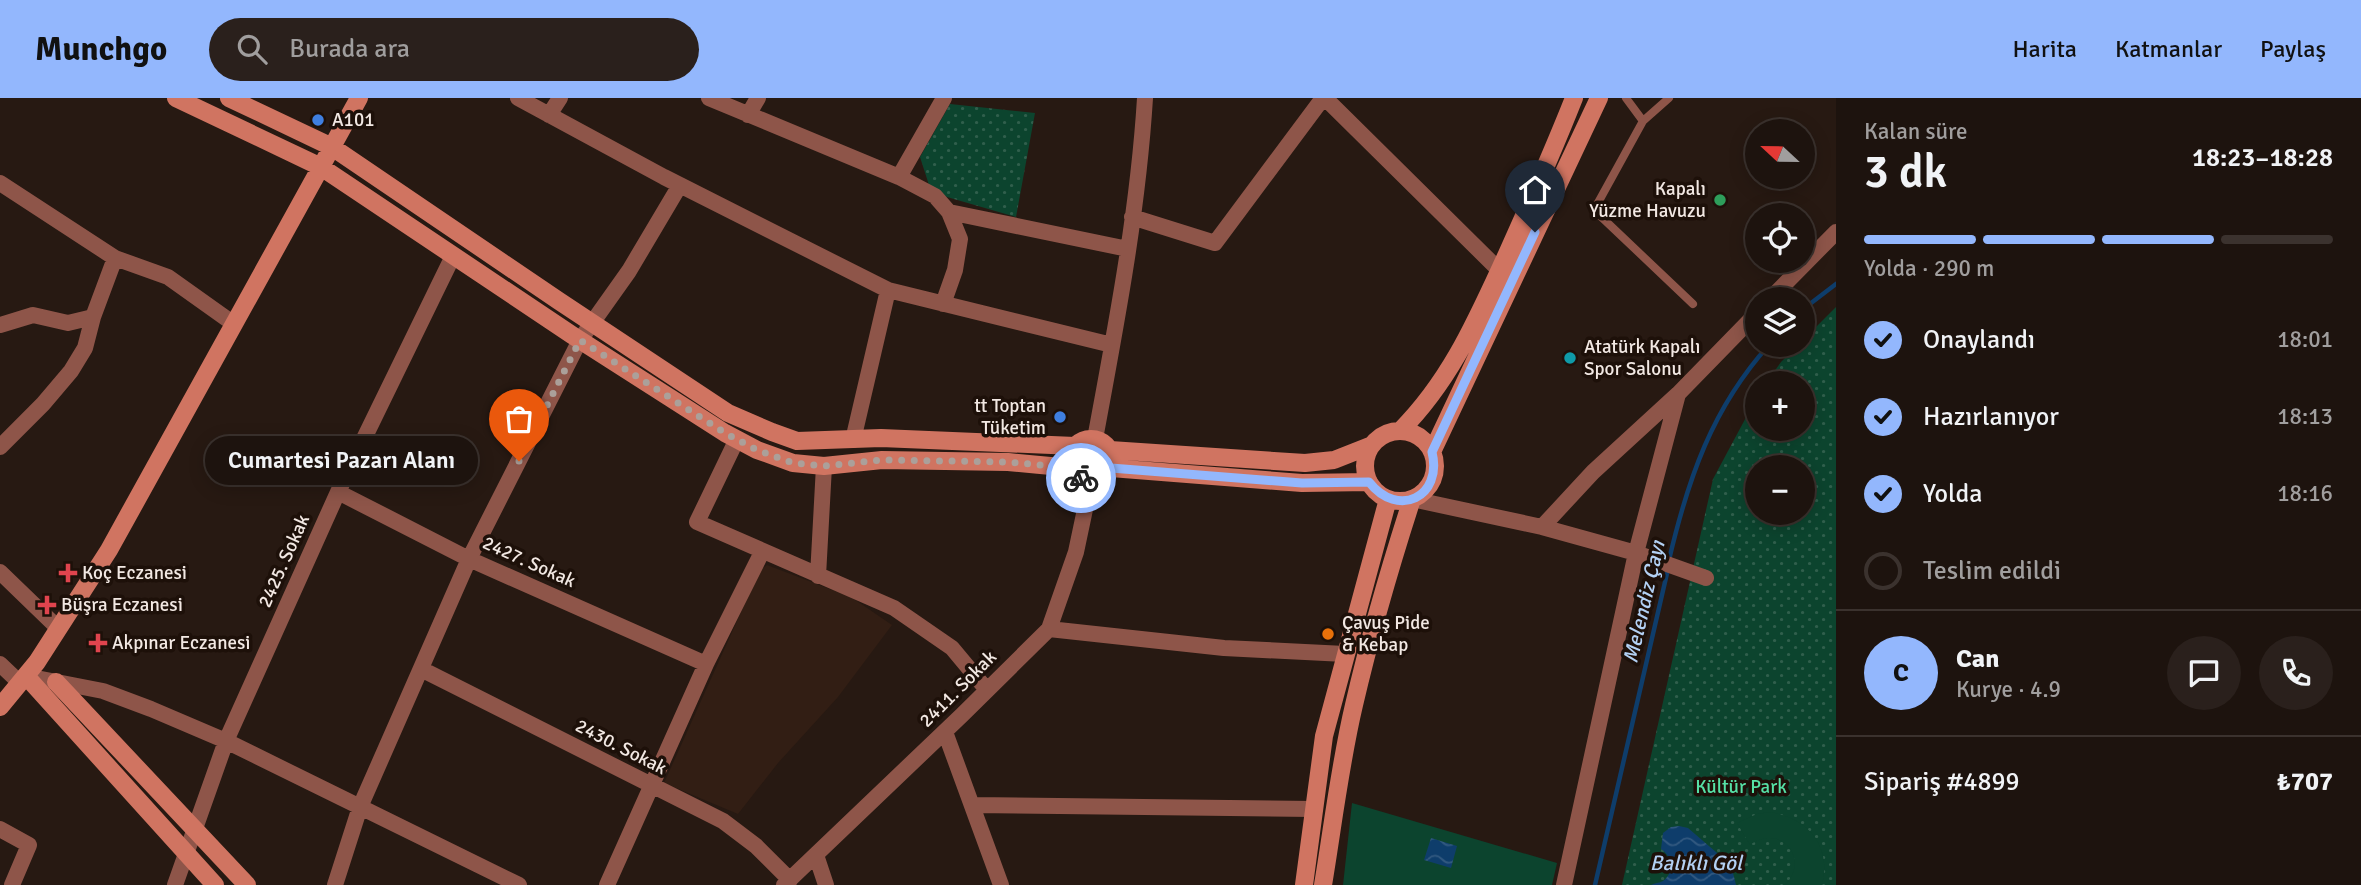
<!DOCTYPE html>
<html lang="tr">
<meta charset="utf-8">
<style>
:root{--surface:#1d130e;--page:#2a201c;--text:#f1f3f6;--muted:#a09e9e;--line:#3b322e;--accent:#93b7fd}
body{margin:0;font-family:Signika,sans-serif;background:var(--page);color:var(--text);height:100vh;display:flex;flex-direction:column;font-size:26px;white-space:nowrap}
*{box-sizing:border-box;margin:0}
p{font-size:23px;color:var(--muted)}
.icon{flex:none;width:38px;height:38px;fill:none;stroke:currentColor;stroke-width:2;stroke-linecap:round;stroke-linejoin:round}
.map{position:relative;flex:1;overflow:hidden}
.panel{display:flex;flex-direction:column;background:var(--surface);width:525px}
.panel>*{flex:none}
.needle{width:46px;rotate:292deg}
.tools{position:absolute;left:1745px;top:21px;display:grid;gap:14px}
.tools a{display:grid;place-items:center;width:70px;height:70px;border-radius:50%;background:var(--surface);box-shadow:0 4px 18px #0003,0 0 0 2px var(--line);font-size:35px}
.pin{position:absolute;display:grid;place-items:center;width:60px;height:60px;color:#fff;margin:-72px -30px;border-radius:50% 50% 50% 0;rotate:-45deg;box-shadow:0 0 7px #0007}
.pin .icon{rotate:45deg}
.courier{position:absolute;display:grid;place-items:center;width:70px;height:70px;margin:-35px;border:5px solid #93b7fd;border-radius:50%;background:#fff;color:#222;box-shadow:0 2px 9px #0007}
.bubble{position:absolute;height:49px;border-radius:24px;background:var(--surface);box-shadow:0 4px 18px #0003,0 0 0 2px var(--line);font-size:23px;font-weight:600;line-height:49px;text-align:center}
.headline em{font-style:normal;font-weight:600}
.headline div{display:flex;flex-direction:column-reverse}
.headline{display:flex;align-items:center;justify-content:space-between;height:119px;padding:0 28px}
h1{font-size:46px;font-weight:600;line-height:52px}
.bar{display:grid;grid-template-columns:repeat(4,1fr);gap:10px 7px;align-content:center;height:84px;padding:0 28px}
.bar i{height:9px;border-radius:5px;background:var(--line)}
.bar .selected{background:var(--accent)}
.bar p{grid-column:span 4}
.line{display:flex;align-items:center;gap:18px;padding:0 28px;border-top:2px solid var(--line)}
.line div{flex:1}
.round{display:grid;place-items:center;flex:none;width:74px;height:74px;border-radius:37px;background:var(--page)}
ol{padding:0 28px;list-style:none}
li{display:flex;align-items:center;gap:21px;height:77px}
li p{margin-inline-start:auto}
li .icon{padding:7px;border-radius:50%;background:var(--accent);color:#111;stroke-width:4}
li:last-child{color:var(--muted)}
li i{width:38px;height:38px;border:4px solid var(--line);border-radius:50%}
header{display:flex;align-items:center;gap:42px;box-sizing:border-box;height:98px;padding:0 35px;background:var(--accent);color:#111}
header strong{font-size:33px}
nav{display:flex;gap:38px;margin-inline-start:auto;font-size:24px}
.search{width:490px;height:63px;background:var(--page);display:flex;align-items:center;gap:18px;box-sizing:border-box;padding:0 24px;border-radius:38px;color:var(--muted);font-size:26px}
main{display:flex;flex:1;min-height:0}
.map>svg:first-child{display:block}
.built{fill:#321e14}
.grass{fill:url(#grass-dots);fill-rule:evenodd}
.garden{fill:#0c442e}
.water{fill:url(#water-waves)}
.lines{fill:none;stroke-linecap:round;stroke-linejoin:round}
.stream{stroke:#0e3d6b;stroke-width:4.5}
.lane{stroke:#8e5549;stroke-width:8}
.street{stroke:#8e5549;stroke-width:16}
.secondary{stroke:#d07461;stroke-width:18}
.done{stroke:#aba09a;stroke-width:7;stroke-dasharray:0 12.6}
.route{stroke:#93b7fd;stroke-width:9}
.shop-dot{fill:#3f7fe0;stroke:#1d1009;stroke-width:2.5}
.leisure-dot{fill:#2e9e5b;stroke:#1d1009;stroke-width:2.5}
.culture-dot{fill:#0f9aa8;stroke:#1d1009;stroke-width:2.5}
.health-dot{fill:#e0444e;stroke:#1d1009;stroke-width:2.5}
.food-dot{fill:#e8710a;stroke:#1d1009;stroke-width:2.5}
.labels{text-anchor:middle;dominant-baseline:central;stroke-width:7;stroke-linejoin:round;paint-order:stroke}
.poi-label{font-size:19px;fill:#f2e8e3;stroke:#1d1009;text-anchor:start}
.street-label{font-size:19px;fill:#f2e8e3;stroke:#1d1009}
.park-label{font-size:19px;fill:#56e0a6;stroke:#1d1009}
.water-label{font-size:21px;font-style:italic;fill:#b3d1f4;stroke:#1d1009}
</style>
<header>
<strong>Munchgo</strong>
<div class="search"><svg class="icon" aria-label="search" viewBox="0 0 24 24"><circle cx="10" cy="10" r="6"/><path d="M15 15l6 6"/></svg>Burada ara</div>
<nav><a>Harita</a><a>Katmanlar</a><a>Paylaş</a></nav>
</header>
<main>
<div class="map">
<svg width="1836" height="787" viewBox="0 0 1836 787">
<defs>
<pattern id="grass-dots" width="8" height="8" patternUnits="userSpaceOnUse" patternTransform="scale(1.75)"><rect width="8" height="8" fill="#0c442e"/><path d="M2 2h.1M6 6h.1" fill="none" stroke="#305f4c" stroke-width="1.8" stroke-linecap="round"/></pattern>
<pattern id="water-waves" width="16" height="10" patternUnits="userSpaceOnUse" patternTransform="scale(1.75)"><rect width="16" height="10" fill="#0e3d6b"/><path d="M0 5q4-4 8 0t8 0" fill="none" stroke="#325980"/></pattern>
</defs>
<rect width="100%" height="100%" fill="#271912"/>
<!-- built -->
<path class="built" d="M767,467L851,499L892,527L838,599L778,665L738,716L664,685L760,472Z"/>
<!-- grass -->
<path class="grass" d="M950,6L1035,15L1016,119L947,99L929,87L920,59Z
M1836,209V787H1622L1713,381L1757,299V331H1802V285H1766L1781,264L1798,247H1802L1803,242ZM1757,369H1802V415H1757Z"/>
<!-- garden -->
<path class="garden" d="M1352,705L1557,765L1552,787H1343Z
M1770,714C1808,720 1832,748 1822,787H1785C1811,760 1780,725 1750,747L1737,725L1757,716Z"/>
<!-- water -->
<path class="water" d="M1679,728L1688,730L1731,767L1736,787H1651C1655,785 1659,785 1663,783C1675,774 1672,758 1661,751L1663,735L1671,729Z
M1431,740L1457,748L1451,770L1424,762Z"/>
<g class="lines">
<!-- stream -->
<path class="stream" d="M1802,212L1836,186
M1669,462C1688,381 1712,310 1769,247
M1595,787L1668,471"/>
<!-- lane -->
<path class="lane" d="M1626,0L1643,23
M1669,0L1643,23L1594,112L1693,206"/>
<!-- street -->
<path class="street" d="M518,0L664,79L888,192L1112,247
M709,0L899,79L935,98L949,114L960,141L955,172L943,206
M1325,0L1499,172
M549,17L560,0
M748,17L758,0
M899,79L944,0
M0,85L115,160L168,179L234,226
M949,114L1128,151
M1132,119L1215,145L1323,0
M1770,201L1836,134
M0,227L33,217L68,225L93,219
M737,341L697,424L894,510L952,550L987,592
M1095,341C1116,228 1138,114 1145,0
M853,342L888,192
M0,349L43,306L71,273L85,250L93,219L115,160
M338,394L469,461L706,566
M1412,401L1542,429L1636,455L1678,296
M1542,429L1593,374L1678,296L1757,215
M0,474L58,530
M818,478L824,368
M1049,531L1224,550L1345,556
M0,566L20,585
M421,571L723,723L756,748L790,782
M26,578L103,593L151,611L226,643L519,787
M945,634L1001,787
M972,707L1313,711
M0,731L29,747L12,787
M816,757L826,787
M175,787L226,643L338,394L453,158
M335,787L360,709L469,461L580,242L629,173L680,87
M607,787L706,566L762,454
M784,787L962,617L1049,531L1076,454L1091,383
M1564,787L1636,455L1706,480"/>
<!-- secondary -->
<path class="secondary" d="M176,0L321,69L572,237L725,335L757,352L793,365L824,368L882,362L1008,364L1072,370
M229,0L332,49L559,203L728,315L772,334L797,343L881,340L1075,348
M1400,333C1451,282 1477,221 1507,156C1530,105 1553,53 1574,0
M1365 368a35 35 0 1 1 70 0a35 35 0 1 1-70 0Z
M1070 362a21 21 0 1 1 42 0a21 21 0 1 1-42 0Z
M1110,352L1305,365L1334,362L1372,347
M1432,354L1599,0
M1111,370L1302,385L1369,384
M26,578L215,787
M56,584L247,787
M0,609L37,564L109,452L359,0
M1304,787L1324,638L1388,401
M1323,787C1333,727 1340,666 1354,607C1370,538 1390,469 1412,401"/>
</g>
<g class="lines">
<!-- done -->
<path class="done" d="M519,363L580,242L725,335L757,352L793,365L824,368L882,362L1008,364L1072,370L1081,380"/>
<!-- route -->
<path class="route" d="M1081,380C1094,384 1103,381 1111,370L1302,385L1369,384C1398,421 1443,399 1432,354L1535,134"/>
</g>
<!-- markers -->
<g class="shop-dot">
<circle cx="318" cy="22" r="7"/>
<circle cx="1060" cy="319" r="7"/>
</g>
<circle class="leisure-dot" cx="1720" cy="102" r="7"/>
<circle class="culture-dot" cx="1570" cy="260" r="7"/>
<g class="health-dot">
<path d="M64.5 464.5h7v7h7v7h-7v7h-7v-7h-7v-7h7z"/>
<path d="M43.5 496.5h7v7h7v7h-7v7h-7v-7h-7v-7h7z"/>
<path d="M94.5 534.5h7v7h7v7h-7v7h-7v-7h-7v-7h7z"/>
</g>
<circle class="food-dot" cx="1328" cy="536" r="7"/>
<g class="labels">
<!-- poi labels -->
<g class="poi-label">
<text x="332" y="22">A101</text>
<text x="1706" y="91" text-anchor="end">Kapalı<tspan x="1706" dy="22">Yüzme Havuzu</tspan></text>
<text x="1584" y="249">Atatürk Kapalı<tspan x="1584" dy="22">Spor Salonu</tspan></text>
<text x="1046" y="308" text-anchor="end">tt Toptan<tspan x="1046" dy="22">Tüketim</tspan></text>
<text x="82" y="475">Koç Eczanesi</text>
<text x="61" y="507">Büşra Eczanesi</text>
<text x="1342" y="525">Çavuş Pide<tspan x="1342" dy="22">&amp; Kebap</tspan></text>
<text x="112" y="545">Akpınar Eczanesi</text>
</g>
<!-- street labels -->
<g class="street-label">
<text transform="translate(284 463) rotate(-66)">2425. Sokak</text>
<text transform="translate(529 464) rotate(24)">2427. Sokak</text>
<text transform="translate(958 591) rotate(-45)">2411. Sokak</text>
<text transform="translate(621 649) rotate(27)">2430. Sokak</text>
</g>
<!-- park labels -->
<g class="park-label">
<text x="1741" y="689">Kültür Park</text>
</g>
<!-- water labels -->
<g class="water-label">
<text transform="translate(1644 504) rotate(-77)">Melendiz Çayı</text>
<text x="1696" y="765">Balıklı Göl</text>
</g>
</g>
</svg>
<div class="tools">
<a><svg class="needle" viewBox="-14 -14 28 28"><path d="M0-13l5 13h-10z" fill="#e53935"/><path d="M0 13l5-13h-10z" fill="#a09e9e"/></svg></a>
<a><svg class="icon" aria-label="locate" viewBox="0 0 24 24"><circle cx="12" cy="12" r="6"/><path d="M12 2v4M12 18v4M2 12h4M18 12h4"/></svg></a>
<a><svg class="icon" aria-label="layers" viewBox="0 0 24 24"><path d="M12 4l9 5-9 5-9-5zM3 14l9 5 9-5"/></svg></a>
<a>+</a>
<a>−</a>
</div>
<div class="pin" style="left:519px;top:363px;background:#ea580c"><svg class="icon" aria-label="bag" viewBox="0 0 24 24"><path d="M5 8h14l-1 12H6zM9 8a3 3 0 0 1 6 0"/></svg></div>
<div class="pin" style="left:1535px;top:134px;background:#1f2937"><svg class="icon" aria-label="home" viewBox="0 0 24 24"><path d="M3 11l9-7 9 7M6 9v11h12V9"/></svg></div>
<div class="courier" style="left:1081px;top:380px"><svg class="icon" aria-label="bike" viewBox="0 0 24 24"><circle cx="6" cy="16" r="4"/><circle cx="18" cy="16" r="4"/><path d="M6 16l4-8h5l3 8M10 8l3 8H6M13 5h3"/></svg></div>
<div class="bubble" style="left:205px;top:338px;width:273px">Cumartesi Pazarı Alanı</div>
</div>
<section class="panel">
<div class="headline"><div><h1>3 dk</h1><p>Kalan süre</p></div><em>18:23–18:28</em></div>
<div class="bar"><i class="selected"></i><i class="selected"></i><i class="selected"></i><i></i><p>Yolda · 290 m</p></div>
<ol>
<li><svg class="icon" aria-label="check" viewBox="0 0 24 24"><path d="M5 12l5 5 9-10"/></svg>Onaylandı<p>18:01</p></li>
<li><svg class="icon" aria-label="check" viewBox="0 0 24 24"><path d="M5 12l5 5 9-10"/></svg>Hazırlanıyor<p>18:13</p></li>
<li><svg class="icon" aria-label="check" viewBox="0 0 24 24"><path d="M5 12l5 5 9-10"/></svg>Yolda<p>18:16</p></li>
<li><i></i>Teslim edildi</li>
</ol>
<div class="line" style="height:126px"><b class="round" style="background:var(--accent);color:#111">C</b><div><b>Can</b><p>Kurye · 4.9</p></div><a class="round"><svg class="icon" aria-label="chat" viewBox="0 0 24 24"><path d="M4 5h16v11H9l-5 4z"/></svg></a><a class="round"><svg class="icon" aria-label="phone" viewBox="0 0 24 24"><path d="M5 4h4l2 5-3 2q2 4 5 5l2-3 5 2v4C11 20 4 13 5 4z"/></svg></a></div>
<div class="line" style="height:91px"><div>Sipariş #4899</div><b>₺707</b></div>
</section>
</main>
